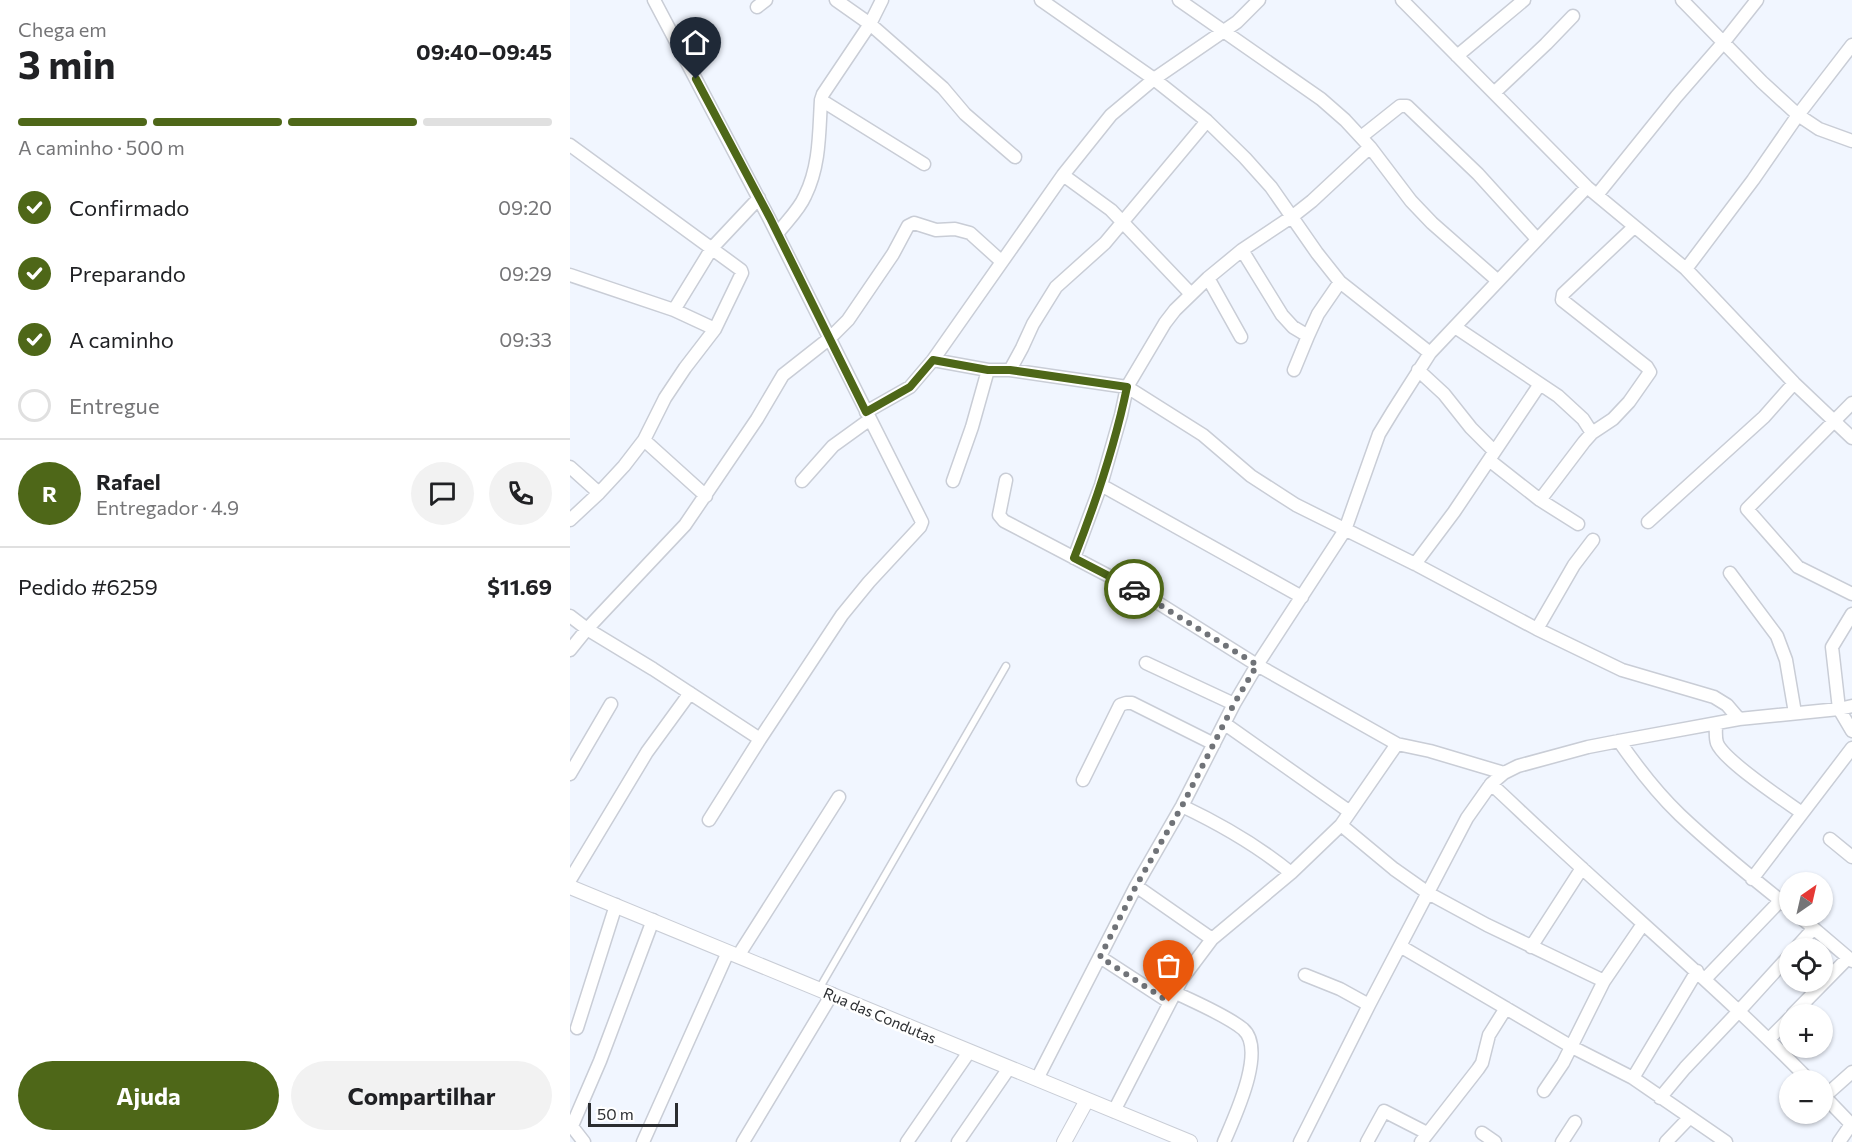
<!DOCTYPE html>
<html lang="pt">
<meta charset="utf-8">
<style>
:root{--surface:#fff;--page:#f2f2f2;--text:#202124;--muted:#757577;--line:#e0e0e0;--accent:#4e6718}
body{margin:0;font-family:Commissioner,sans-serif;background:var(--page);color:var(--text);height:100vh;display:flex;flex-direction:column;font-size:22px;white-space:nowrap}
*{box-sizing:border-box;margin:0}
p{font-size:20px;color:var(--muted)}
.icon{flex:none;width:33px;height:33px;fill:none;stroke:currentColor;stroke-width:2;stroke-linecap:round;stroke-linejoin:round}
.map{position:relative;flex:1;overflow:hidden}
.panel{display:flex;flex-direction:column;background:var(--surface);width:570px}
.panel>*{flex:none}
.needle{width:39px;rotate:34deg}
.controls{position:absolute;left:1209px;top:872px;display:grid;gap:12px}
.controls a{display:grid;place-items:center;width:54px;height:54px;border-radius:50%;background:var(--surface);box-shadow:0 2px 4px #0004;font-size:30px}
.scale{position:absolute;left:18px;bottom:15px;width:90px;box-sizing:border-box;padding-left:6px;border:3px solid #2b2d30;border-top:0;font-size:16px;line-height:21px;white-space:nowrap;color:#2b2d30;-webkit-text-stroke:4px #fff;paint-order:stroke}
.pin{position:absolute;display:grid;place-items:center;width:51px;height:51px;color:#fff;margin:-62px -26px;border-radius:50% 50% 50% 0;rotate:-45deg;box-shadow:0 0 6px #0007}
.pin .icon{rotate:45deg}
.courier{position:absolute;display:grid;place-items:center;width:60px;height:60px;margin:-30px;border:4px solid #4e6718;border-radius:50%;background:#fff;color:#222;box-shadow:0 2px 8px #0007}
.overview em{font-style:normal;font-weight:700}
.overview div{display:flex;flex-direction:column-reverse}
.overview{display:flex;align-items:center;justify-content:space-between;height:102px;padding:0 18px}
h1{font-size:39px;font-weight:700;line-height:45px}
.bar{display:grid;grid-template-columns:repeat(4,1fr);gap:9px 6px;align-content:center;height:72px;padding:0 18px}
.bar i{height:8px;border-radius:4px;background:var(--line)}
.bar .on{background:var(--accent)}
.bar p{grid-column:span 4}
.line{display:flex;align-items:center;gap:15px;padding:0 18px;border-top:2px solid var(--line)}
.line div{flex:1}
.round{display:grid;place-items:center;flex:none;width:63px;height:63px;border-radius:32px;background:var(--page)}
ol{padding:0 18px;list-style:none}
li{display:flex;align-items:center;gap:18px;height:66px}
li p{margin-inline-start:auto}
li .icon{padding:6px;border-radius:50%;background:var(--accent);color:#fff;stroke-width:4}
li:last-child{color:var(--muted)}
li i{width:33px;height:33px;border:3px solid var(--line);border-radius:50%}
.cta{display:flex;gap:12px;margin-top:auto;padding:12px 18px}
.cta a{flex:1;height:69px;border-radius:36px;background:var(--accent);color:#fff;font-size:24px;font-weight:700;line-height:69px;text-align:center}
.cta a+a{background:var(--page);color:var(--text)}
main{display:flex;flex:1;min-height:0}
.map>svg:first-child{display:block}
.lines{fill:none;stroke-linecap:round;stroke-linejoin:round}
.service-casing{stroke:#c9cdd6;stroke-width:9}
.minor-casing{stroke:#c9cdd6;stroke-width:15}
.tertiary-casing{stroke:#c9cdd6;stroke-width:16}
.service{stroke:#fff;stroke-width:6}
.minor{stroke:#fff;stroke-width:12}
.tertiary{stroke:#fff;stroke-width:14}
.done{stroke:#707378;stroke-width:6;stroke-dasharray:0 10.8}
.route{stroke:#4e6718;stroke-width:8}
.labels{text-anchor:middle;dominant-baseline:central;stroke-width:5;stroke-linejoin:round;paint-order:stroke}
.street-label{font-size:15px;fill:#2b2d30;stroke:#fff}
</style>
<main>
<section class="panel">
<div class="overview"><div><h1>3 min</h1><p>Chega em</p></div><em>09:40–09:45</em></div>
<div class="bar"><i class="on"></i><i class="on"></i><i class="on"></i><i></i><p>A caminho · 500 m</p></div>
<ol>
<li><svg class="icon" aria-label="check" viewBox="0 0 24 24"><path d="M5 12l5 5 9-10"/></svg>Confirmado<p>09:20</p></li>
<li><svg class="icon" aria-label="check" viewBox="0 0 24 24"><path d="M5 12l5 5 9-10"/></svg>Preparando<p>09:29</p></li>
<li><svg class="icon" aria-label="check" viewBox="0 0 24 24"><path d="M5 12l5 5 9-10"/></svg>A caminho<p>09:33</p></li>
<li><i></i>Entregue</li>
</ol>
<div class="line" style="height:108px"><b class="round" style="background:var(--accent);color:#fff">R</b><div><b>Rafael</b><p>Entregador · 4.9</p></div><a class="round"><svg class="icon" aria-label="chat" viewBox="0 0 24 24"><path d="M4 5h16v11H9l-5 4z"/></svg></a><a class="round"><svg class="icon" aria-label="phone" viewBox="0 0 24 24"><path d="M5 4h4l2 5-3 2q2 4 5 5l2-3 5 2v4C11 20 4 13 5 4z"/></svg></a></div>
<div class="line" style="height:78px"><div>Pedido #6259</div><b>$11.69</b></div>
<div class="cta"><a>Ajuda</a><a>Compartilhar</a></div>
</section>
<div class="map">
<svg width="1282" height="1142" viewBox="0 0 1282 1142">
<rect width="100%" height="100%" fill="#f1f6ff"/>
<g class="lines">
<defs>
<path id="service" d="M249,989L436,666"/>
<path id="minor" d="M84,0L199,218L352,522L350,527L299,582L272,615L190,739L139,820
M266,0L300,24L373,88L395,114L445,157
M471,0L584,79L637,121L675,158L701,187L747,253L770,282L860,353
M609,0L751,99L775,120L800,147L841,201L862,223L928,281
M832,0L1017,187L1116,269L1224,383L1282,438
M1112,0L1192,82L1228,115L1249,129L1282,141
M187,7L196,0
M887,56L954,0
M924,93L976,44L1003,16
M251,100L354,164
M791,137L830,106H837L908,174L967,239
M0,145L171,270L172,273L145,329L115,368L95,398L74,440L54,466L29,493L0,520
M493,175L541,210L621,294
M1027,195L1106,97L1153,43L1187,0
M207,234C216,222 229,210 235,196C250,166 249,133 251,100L253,94L300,24L312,0
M672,250L712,315L723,327L738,336
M1116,269L1183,180L1228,115L1282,45
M0,275L104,310L145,329
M638,278L671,337
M104,310L142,248L189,198
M885,327L988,396L1013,419L1022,433
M363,360L418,370H440L557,387L633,435L681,476L726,505L845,564L967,629L1052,670L1144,697L1157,705L1169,719
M440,370L452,348L463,324L486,287L535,243L637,121
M724,370L738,336L748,314L770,282
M848,370L874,394L901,428L924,451
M1282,403L1177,509L1228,567L1282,594
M296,412L340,387L363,360L493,175L541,115L584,79L667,22L689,0
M74,440L136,496
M919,460L970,500L1008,524
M0,467L29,493
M436,480L429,515L434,521L577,596L687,665L827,744L860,751L934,773L948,766L1018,747L1049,741L1169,719L1269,709L1282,706
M232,481L263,446L299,420
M383,481L402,427L418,370
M531,485L732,597
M970,500L1014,442L1022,433L1043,419L1059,402L1080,372L1077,367L992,300L993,294L1064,227
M1078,522L1194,417L1224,383
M504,558L531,485L551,415L557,387L595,323L605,310L638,278L672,250L723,216L742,201L800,147
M845,564L884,512L970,384
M1160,573L1207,636L1216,660L1225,713
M1282,614L1262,647L1269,709L1282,731
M0,616L17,629L83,669L190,739
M967,629L1004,565L1023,540
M0,650L17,629L115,525L187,419L213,375L260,338L278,320L323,254L338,226L344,223L366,230L385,229L400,233L431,261
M576,663L664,704
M655,724L780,812
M1146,724C1146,730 1145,737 1147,743C1154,761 1214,800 1232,813
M1049,741C1067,767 1087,793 1110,815C1145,848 1182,878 1220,908
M934,773L921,784C940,801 959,820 978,837C1065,918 1156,995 1239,1080
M0,774L41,704
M513,780L550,705L556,703H562L644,744
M612,806C652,825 687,845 721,873
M771,825L824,869L858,893L917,925L1034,981
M1260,839L1282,857
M1182,879L1282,748
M0,880L77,752L120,693
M566,886L642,939
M1228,915L1282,961
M830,946L1002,1047L1063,1078L1156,1142
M961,947L1012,868
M1226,948L1243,929
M168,956L269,797
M530,957L599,1002
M735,975L770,989L799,1005
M1135,979L1210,901
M604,992C624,1002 656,1015 673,1029C697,1050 664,1118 654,1142
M1223,1014L1278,958
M7,1028L46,905
M1199,1039L1220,1018
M1063,1078L1127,971
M467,1079L566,886L612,806L664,704L687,665L775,530L809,434L823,411L860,353L1017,187
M974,1091L993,1063L1034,981L1073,924
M1252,1094L1281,1124
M1255,1096L1282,1072
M1090,1098L1115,1068L1169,1011L1220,955
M544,1111L612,979L642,939L721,873L771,825L827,744
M0,1124L14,1142
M2,1126L30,1061L83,920
M912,1133L925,1142
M73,1142L158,952
M173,1142L262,994
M337,1142L399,1052
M388,1142L439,1068
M730,1142L799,1005L897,818L921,784
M797,1142L814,1111L857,1133
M851,1142L908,1069L912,1063L919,1035L936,1008
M992,1142L1005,1122
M1096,1142L1120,1117
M1269,1142L1282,1123"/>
<path id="tertiary" d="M0,887L620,1142
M494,1142L517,1100"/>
</defs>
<!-- service casing -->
<use href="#service" class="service-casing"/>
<!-- minor casing -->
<use href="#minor" class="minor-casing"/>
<!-- tertiary casing -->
<use href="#tertiary" class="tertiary-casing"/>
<!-- service -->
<use href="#service" class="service"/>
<!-- minor -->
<use href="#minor" class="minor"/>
<!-- tertiary -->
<use href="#tertiary" class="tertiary"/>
</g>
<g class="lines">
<!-- done -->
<path class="done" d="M564,589L687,665L664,704L612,806L566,886L530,957L599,1002"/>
<!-- route -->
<path class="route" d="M126,79L200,218L296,412L340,387L363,360L418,370H440L557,387C545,445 526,502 504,558L564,589"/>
</g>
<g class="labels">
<!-- street labels -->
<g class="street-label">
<text transform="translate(310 1015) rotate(23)">Rua das Condutas</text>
</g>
</g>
</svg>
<div class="controls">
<a><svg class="needle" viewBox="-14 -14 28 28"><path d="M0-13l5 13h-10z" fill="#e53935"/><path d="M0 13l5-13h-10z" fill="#757577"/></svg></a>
<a><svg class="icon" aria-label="locate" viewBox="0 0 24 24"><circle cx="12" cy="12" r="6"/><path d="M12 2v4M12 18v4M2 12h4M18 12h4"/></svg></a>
<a>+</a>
<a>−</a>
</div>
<div class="scale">50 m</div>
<div class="pin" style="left:599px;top:1002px;background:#ea580c"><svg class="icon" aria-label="bag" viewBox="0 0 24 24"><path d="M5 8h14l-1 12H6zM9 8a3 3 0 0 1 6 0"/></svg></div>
<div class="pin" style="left:126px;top:79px;background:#1f2937"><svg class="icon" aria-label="home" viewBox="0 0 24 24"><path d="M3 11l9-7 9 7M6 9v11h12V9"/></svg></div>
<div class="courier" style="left:564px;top:589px"><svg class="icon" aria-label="car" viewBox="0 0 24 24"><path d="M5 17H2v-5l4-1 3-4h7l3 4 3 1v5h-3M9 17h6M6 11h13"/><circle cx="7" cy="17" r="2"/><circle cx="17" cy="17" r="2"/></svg></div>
</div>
</main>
